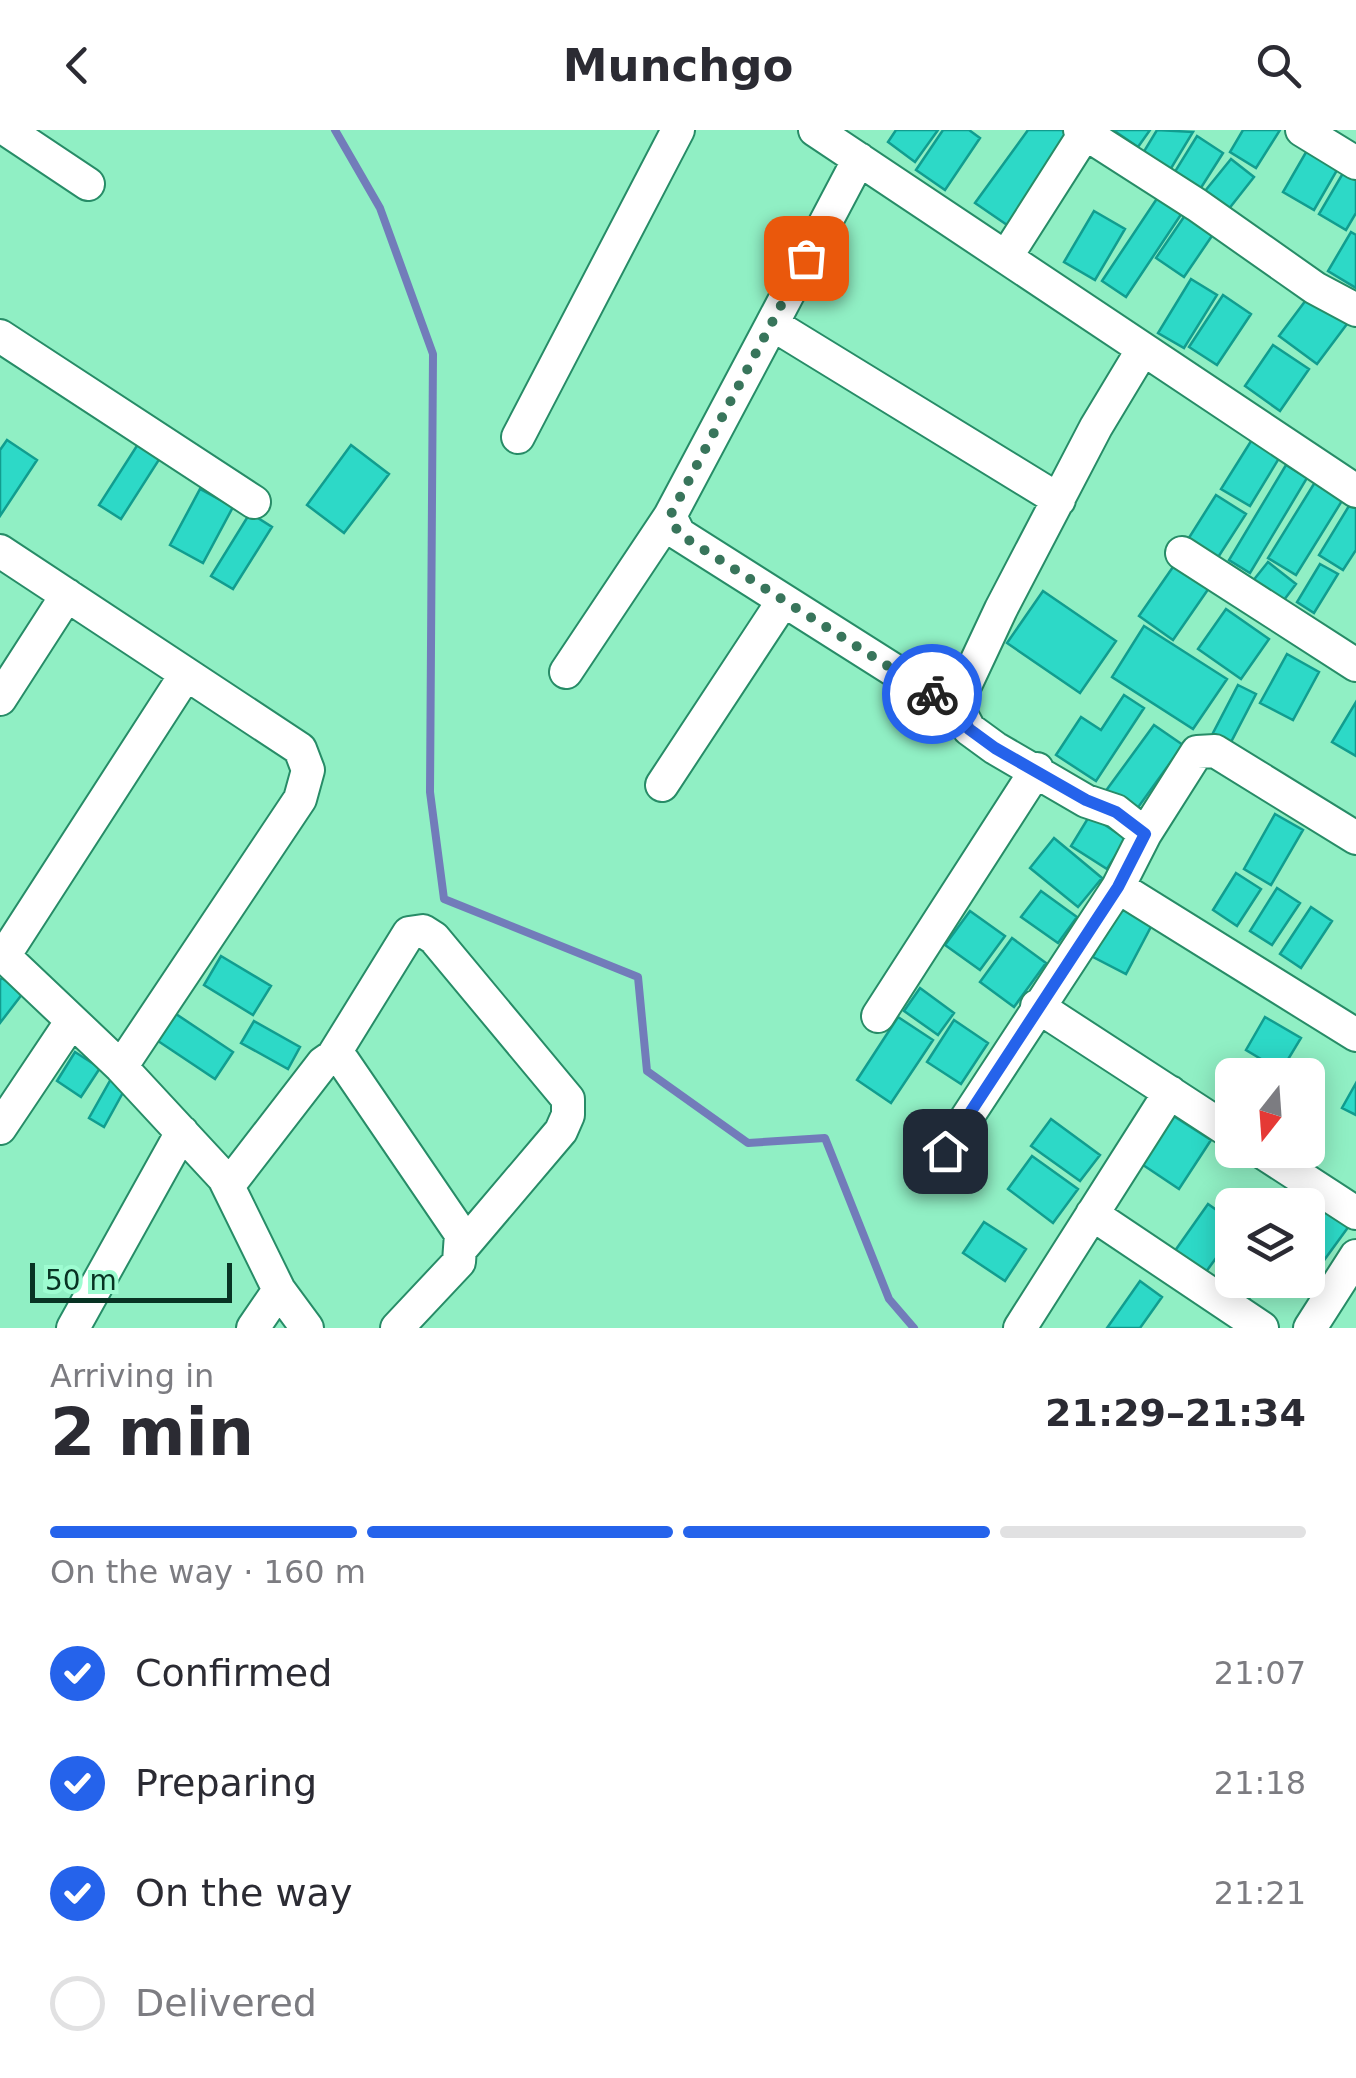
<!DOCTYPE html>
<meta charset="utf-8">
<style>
:root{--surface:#fff;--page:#f7f7f7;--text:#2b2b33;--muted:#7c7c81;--line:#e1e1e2;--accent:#2563eb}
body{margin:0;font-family:"DejaVu Sans",sans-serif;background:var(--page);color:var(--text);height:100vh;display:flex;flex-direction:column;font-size:38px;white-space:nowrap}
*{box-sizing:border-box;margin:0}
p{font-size:32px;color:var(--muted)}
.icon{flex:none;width:55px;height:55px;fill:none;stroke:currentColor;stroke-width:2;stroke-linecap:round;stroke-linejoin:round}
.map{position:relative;height:1198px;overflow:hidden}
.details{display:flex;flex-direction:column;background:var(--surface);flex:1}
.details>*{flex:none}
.needle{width:65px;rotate:197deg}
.buttons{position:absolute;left:1215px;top:928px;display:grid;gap:20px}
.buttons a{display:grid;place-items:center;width:110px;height:110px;border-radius:15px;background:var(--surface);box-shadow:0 5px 25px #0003;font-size:50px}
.scale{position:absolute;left:30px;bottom:25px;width:202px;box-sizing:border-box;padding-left:10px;border:5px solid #083323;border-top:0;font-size:28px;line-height:35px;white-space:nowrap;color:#083323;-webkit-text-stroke:8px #9efcd1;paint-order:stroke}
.pin{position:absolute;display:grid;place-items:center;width:85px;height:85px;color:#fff;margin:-42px;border-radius:20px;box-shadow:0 5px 15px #0006}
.courier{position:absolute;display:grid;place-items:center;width:100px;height:100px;margin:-50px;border:8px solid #2563eb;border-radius:50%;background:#fff;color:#222;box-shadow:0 2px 12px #0007}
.headline em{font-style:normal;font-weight:800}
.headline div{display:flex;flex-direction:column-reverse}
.headline{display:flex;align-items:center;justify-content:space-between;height:170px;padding:0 50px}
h1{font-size:65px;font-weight:800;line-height:75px}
.bar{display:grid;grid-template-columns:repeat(4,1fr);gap:15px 10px;align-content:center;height:120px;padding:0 50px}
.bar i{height:12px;border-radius:8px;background:var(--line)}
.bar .on{background:var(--accent)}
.bar p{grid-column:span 4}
ol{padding:0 50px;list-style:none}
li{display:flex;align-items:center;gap:30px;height:110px}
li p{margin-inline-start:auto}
li .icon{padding:10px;border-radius:50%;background:var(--accent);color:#fff;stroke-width:4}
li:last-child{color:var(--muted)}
li i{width:55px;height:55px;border:5px solid var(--line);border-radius:50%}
header{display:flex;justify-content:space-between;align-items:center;height:130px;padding:0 50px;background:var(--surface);font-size:45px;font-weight:800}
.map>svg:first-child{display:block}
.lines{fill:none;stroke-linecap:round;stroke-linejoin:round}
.stream{stroke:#727cba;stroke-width:8}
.building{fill:#2dd9c7;stroke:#119d8f;stroke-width:2.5}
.street-casing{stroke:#278c67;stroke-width:36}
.street{stroke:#fff;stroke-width:32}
.done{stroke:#38755b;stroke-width:10;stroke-dasharray:0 18}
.route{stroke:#2563eb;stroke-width:12}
</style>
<header><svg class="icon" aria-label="back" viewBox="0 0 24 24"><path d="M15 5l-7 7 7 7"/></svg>Munchgo<svg class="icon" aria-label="search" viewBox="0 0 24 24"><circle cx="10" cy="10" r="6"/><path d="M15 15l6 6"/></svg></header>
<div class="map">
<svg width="1356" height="1198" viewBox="0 0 1356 1198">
<rect width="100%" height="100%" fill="#90efc4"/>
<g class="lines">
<!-- stream -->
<path class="stream" d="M335,0L380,78L433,224L430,662L444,769L638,847L647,941L748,1013L825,1008L889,1169L914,1198"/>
</g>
<!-- building -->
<path class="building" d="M896,0H938L915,32L888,12Z
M943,0H969L980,8L945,60L916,40Z
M1028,0H1068L1010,97L975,73Z
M1113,0H1150L1138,17Z
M1157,0L1193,2L1170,40L1143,23Z
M1243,0H1280L1256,38L1230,22Z
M1197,6L1223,23L1197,64L1171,48Z
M1309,17L1340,35L1314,80L1283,62Z
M1231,29L1254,47L1228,80L1205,61Z
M1346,38L1356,44V83L1346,100L1319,84Z
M1162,61L1186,77L1126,167L1102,151Z
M1190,78L1218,97L1184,147L1156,128Z
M1094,81L1125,99L1095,150L1064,132Z
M1351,102L1356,105V158L1328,141Z
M1191,149L1217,165L1184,218L1158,203Z
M1312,162L1350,190L1317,234L1279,206Z
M1223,165L1251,184L1217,235L1189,217Z
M1273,215L1309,239L1280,281L1245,256Z
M1253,308L1281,325L1250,376L1221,359Z
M7,310L37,330L0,386V320Z
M140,311L162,325L121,389L99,375Z
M351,315L389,344L344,403L307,375Z
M1286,335L1307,348L1250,443L1229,430Z
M1317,349L1345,366L1296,445L1268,428Z
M200,359L233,377L203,433L170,415Z
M1216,365L1246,384L1215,432L1185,414Z
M1352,371L1356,373V420L1343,440L1319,425Z
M250,383L272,397L233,459L211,446Z
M1268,432L1296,454L1281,474L1252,452Z
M1175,434L1209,458L1173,510L1139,486Z
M1320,434L1338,444L1314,483L1297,472Z
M1043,461L1116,511L1080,563L1007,513Z
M1226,479L1269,509L1241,549L1198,519Z
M1144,496L1227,549L1193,599L1112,547Z
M1287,524L1319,542L1293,590L1260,573Z
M1238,555L1256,564L1231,612L1213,603Z
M1124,565L1144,578L1096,651L1056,625L1081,587L1101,600Z
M1356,572V626L1332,612Z
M1154,595L1183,615L1134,683L1105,662Z
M1275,684L1303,700L1271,755L1244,739Z
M1090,685L1126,709L1107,739L1071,716Z
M1054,708L1102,748L1078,777L1030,738Z
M1236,743L1261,759L1237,796L1213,780Z
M1277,758L1300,773L1272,815L1250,801Z
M1041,761L1077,787L1058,813L1021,787Z
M1121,773L1154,791L1126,844L1093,827Z
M1311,777L1332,791L1301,838L1280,824Z
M970,781L1005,806L980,840L945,815Z
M1012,808L1046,833L1014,877L980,852Z
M221,826L271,856L253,885L204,855Z
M2,848L23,863L0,893V850Z
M920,858L954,883L938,905L904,881Z
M176,884L233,922L215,949L158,911Z
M898,887L933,910L891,973L857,950Z
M1265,887L1301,908L1281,941L1246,920Z
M954,890L988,913L961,954L927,932Z
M254,891L300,917L288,939L241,913Z
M75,922L100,938L81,967L57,951Z
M111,949L126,957L104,997L89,988Z
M1356,953V985L1342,978Z
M1172,985L1211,1010L1179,1059L1140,1033Z
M1051,989L1100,1025L1080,1051L1031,1016Z
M1032,1026L1078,1059L1053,1093L1008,1059Z
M1208,1074L1232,1091V1106L1203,1146L1172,1125Z
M1318,1074L1349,1096L1317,1140L1308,1133V1088Z
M984,1092L1026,1119L1005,1151L963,1123Z
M1232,1139V1150H1262L1248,1170L1223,1153Z
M1140,1151L1162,1167L1140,1198H1107Z"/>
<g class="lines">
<defs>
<path id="street" d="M7,0L88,54
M815,0L1356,361
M1080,0L1197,75L1315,158L1356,180
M1302,0L1356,33
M859,29L772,194L1059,370
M1006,127L1087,0
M772,194L670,386L679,404L960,582
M0,206L254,372
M518,307L678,0
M0,421L300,619L308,640L300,669L121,937
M1182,423L1356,535
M566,542L670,386
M186,544L4,826L121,937L224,1048L279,1160
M0,569L67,465
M662,655L783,471
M1145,704L1197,622L1215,621L1356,708
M1118,757L1356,905
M1037,876L1232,1003
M878,886L1037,639
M333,926L409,803L423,801L434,808L568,969V985L561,1001L460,1120
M0,998L71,892
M1259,1020L1356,1083
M945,1021L1118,757L1145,704L1116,681L1086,671L995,618L969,599L960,582L963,560L1001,479L1096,297L1143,219
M228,1056L323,933L333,926L343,931L461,1104L459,1132L397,1198
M1092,1084L1262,1198
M73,1198L182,1002
M253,1198L279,1160L307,1198
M1020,1198L1170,962
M1310,1198L1356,1126"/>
</defs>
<!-- street casing -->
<use href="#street" class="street-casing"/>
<!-- street -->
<use href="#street" class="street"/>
</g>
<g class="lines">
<!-- done -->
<path class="done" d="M806,128L670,386L679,404L932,564"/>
<!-- route -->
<path class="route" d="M932,564L960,582L969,599L995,618L1086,670L1116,682L1145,704L1118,757L945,1021"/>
</g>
</svg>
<div class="buttons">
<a><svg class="needle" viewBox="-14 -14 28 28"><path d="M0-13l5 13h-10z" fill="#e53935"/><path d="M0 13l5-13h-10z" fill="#7c7c81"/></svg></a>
<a><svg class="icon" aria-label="layers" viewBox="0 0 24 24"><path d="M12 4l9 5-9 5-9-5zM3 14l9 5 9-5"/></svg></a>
</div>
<div class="scale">50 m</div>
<div class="pin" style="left:806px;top:128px;background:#ea580c"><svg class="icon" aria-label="bag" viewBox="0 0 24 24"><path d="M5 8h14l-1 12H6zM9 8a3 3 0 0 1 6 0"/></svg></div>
<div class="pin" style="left:945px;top:1021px;background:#1f2937"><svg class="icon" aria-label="home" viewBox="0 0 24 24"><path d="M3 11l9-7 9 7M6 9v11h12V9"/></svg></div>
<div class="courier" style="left:932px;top:564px"><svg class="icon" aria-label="bike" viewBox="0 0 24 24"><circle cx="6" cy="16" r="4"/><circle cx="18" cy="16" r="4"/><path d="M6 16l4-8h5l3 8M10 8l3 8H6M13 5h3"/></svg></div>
</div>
<section class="details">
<div class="headline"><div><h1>2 min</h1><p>Arriving in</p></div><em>21:29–21:34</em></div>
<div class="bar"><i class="on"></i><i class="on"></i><i class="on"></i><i></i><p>On the way · 160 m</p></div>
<ol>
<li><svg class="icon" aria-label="check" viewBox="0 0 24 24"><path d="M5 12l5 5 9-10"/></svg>Confirmed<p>21:07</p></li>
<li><svg class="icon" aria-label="check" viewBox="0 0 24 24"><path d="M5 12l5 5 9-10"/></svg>Preparing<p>21:18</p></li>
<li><svg class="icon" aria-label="check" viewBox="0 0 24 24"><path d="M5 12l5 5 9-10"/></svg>On the way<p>21:21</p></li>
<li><i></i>Delivered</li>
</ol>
</section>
